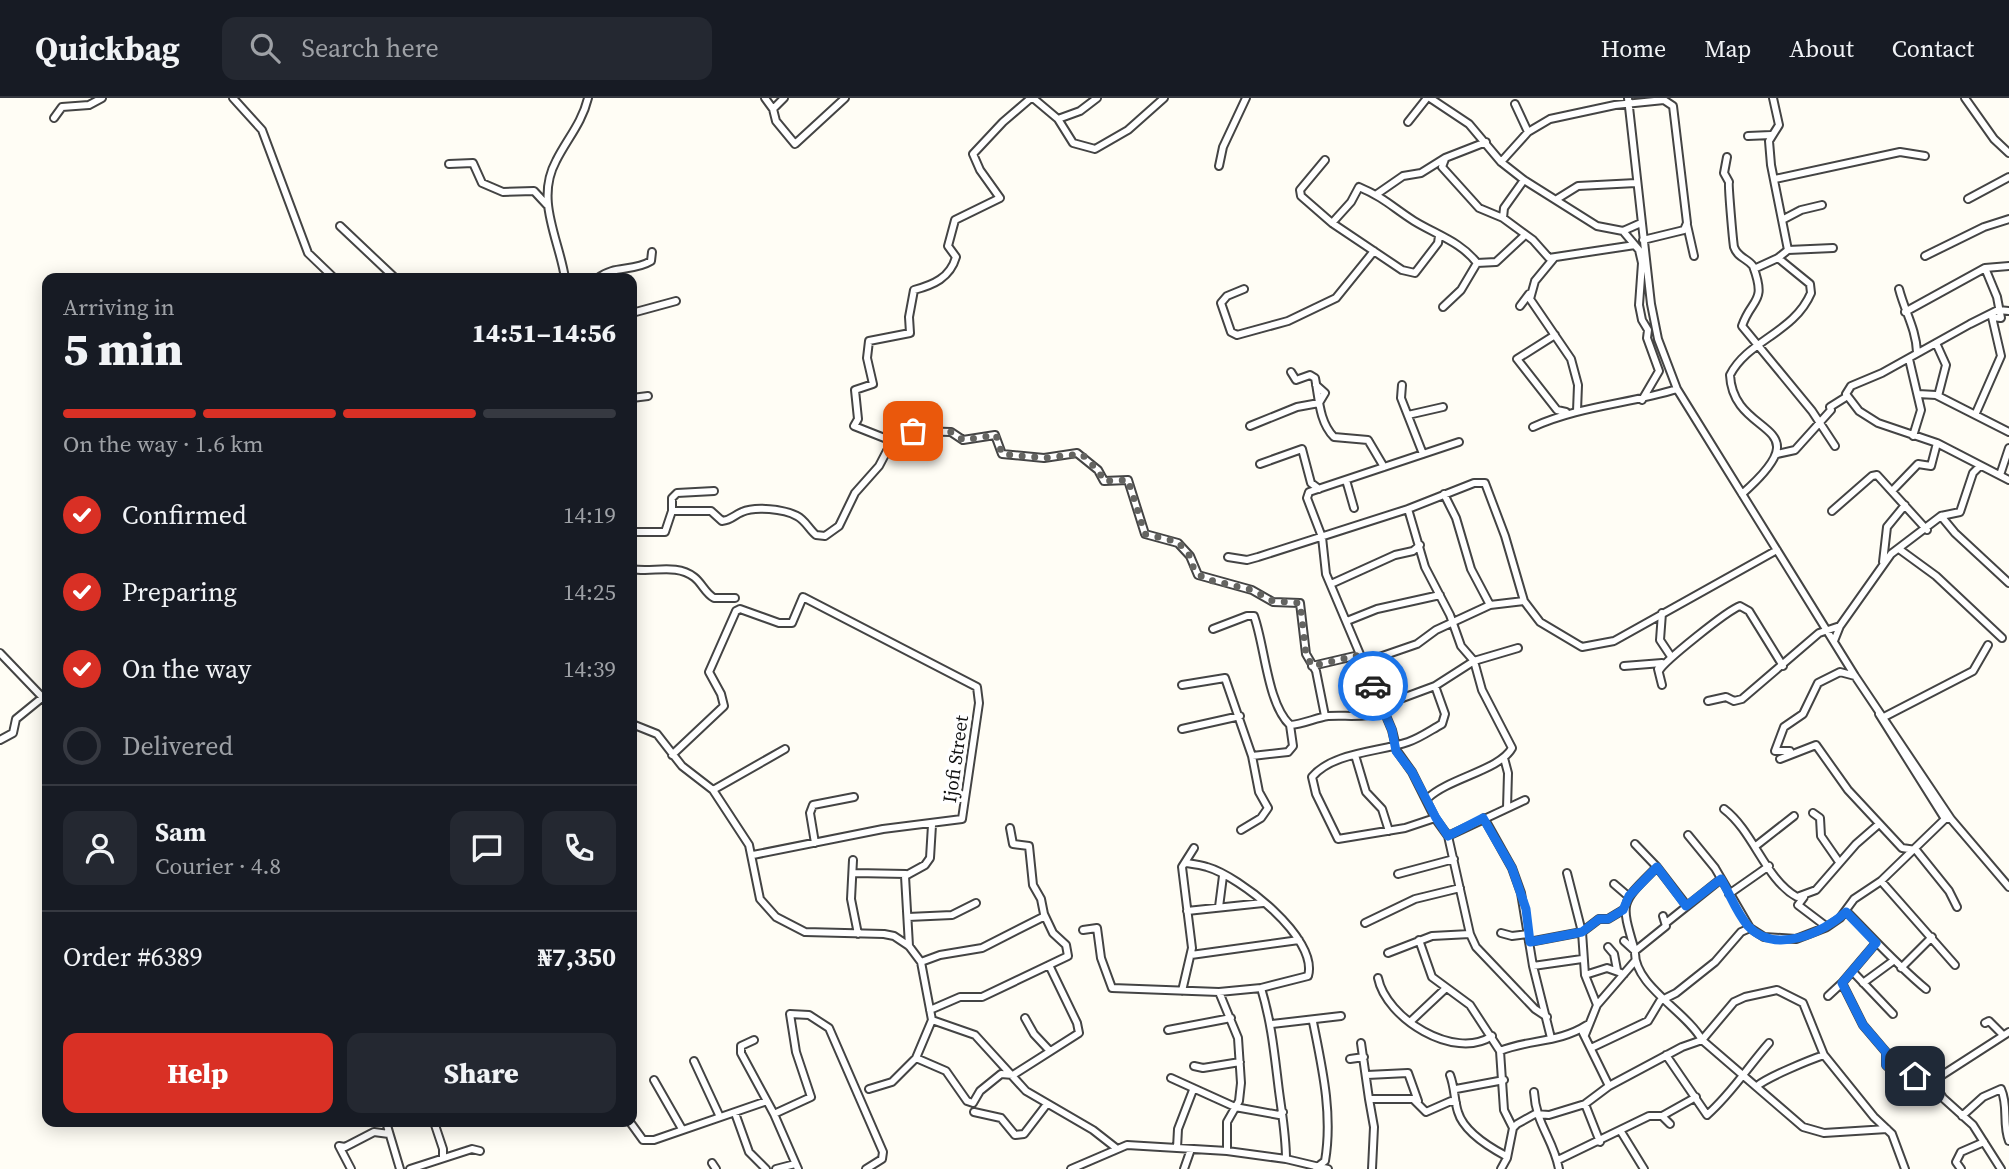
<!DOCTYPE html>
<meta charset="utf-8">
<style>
:root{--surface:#171b24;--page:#242831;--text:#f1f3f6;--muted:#9ea1a6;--line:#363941;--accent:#d93025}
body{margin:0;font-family:"Source Serif 4",serif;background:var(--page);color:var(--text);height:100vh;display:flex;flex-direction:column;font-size:26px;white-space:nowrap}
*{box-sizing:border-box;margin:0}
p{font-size:23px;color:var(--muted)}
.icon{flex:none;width:38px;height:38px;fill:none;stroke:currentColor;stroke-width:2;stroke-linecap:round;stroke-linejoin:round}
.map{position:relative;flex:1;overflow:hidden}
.drawer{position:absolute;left:42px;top:175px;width:595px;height:854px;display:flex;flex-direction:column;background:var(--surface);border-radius:14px;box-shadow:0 4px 18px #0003}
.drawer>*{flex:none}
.pin{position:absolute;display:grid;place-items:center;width:60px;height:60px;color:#fff;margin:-30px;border-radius:14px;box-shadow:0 4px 10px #0006}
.courier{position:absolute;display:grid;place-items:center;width:70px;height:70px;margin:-35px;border:5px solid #1a73e8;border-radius:50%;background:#fff;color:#222;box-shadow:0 2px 9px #0007}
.head em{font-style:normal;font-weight:800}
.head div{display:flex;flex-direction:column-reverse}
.head{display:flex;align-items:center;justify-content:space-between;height:119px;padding:0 21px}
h1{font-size:46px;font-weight:800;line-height:52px}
.bar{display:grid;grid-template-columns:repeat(4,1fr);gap:10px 7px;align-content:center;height:84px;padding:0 21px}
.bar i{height:9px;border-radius:5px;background:var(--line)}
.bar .active{background:var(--accent)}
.bar p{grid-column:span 4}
.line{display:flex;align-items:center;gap:18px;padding:0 21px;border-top:2px solid var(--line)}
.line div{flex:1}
.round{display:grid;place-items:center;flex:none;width:74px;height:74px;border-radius:14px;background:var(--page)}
ol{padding:0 21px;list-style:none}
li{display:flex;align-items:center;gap:21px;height:77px}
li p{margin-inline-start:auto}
li .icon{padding:7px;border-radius:50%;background:var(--accent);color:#fff;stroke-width:4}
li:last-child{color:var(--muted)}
li i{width:38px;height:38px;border:4px solid var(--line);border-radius:50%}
.primary-button{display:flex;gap:14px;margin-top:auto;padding:14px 21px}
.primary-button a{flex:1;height:80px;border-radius:14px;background:var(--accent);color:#fff;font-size:28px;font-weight:800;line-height:80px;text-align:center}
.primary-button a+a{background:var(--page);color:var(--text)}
header{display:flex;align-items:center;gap:42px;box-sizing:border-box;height:98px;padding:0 35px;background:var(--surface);border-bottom:2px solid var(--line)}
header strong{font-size:33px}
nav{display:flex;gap:38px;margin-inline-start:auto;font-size:24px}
.search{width:490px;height:63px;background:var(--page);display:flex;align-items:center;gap:18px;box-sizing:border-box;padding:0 24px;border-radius:14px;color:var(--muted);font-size:26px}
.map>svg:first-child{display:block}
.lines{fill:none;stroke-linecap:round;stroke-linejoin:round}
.minor-casing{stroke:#444;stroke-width:10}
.minor{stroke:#fff;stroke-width:6}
.done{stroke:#646461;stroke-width:7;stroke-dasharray:0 12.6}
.route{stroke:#1a73e8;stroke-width:9}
.labels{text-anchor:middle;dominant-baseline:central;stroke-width:7;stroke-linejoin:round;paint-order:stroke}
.street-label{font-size:19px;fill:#111;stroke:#fff}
</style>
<header>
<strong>Quickbag</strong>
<div class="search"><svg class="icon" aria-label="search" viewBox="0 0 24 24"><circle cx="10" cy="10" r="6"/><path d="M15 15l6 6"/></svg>Search here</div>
<nav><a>Home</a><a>Map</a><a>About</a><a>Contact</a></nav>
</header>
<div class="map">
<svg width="2009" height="1071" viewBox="0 0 2009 1071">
<rect width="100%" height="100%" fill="#fffdf5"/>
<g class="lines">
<defs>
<path id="minor" d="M233,0L262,32L308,155L334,180
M765,0L773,11L784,0
M1031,0L1003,24L973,56L980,72L1000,100L955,122L948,148L956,159C950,180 933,187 914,192L909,219L910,235L869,243L867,260L873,286L855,292L858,321L854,328L887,341L890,347L904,348L908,334L913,333L951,334L963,342L995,337L1002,356L1044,360L1077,355L1098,372L1104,383L1128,382L1145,436L1178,445L1190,458L1198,477L1252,492L1273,504L1300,505L1306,556L1316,573L1325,618
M1033,0L1058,21L1080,13L1097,0
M1430,0L1469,26L1501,64L1524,82L1597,128L1623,133L1639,152L1642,165L1639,207L1642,222L1648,232L1647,240L1659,273L1642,302
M1628,0L1651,206L1658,241L1677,291L1855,578L1951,721L2009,789
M1773,0L1779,27L1769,43L1771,67L1788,152
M1965,0L1994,41L2009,55
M1515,6L1528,34
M773,11L776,23L795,46L845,0
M54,20L62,9L89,7L102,0
M1058,21L1073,45L1095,51L1128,32L1164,0
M1408,24L1427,0
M1748,38L1771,37
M1727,59L1724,75L1729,84C1728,87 1733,143 1734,149C1738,160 1747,160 1753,168C1767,206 1752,199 1742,228L1812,313L1835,348
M1445,61L1442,69L1479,110L1503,120
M1325,62L1300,92L1301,98L1332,125L1402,172L1415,175L1438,145L1439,138
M1501,64L1528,34L1550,21L1615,7L1664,2L1673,8L1687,125L1684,132L1643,142
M449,66L473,65L482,85L503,94L534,93L547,107
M1219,68L1223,49L1246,0
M1775,81L1900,54L1925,58
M1524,82L1504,110L1503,120L1533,142L1549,160L1635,147
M1377,96L1403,78L1421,75L1445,60L1486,44
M1557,101L1578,88L1636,85
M1968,101L2009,79
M1782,122L1801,112L1822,107
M1332,125L1351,104L1359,89C1385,100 1392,109 1414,123C1437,137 1461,144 1477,165
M1687,127L1694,158
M340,128L395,180
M1623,133L1641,125
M1925,158L1984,129L2009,121
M1554,160L1535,183L1530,201L1571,261L1578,287L1577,313
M1477,165L1496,164L1524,138
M1754,171L1778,160L1788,152L1833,150
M565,180C559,141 535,102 556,63C567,41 582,25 588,0
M598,180C614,167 633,174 651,163L652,154
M1244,191L1227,198L1221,205L1231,234L1237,237L1288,223L1336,200L1374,153
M1899,191C1905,214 1916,231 1917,254
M1520,208L1529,196
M1443,209L1461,192L1477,165
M2009,213L1998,212L1970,226L1882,275L1851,288L1846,296L1859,313L1878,325L1937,345L2009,382
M1905,214L1985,170L2009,168
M632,215L676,203
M1555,237L1517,261L1557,312L1566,314
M1936,245L1946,267L1938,298
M1909,261L1921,312L1913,338
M1291,274L1296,282L1310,277L1315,280C1319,300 1319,324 1334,339L1368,342L1384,369
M1316,287L1325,295L1319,305
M1402,287L1401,300L1423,356
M1918,296L1936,297L2009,334
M632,300L648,298
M1976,315L2001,258L1992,219L2001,220L1997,199L1985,170
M1408,317L1443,309
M1250,328L1297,309L1319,305
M1533,329C1579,308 1629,306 1677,291
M1459,344L1309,394L1307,400L1322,439L1326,476L1392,632L1397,653L1412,674L1435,720L1448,738L1470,836L1476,849L1535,911L1547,919
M1777,356L1795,352L1831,312L1830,309L1846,299
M1260,366L1302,351L1311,385L1319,391
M2000,377L2009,350
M1346,382L1354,410
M1892,393L1918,366L1931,368L1937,345
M1444,396L1456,420L1471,471L1490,507
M1742,396C1826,322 1733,342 1730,277C1748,242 1794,235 1811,195L1810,186L1778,160
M1408,411L1425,469L1450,517L1461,548L1474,563L1482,592L1512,650C1500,672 1449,680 1428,700
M672,413V400L677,395L714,393
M1832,413L1872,378L1877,377L1927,432
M1941,418L1955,435L2009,485
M632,434H665L672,413H711L722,423C732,422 734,417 742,414C755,408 784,411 797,418C805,422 809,431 816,437L825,438L839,428L855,395L879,368L890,347
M1899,451L1936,478L2002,540
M1228,459L1247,462L1258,459L1408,411L1474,385H1485L1505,438L1524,503L1540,524L1582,549L1614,543L1777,452
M1883,464L1887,429L1905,407
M632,471C652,475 676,465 694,479C702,485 705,495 714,500H735
M1331,486L1395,457L1413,453L1420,447
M1662,515L1660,542L1670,557
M1347,523L1377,511L1440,497
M1213,531L1247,518H1254C1265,548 1267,605 1290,627C1304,626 1315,620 1328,618C1347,617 1365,620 1383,614
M1834,543L1840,528L1891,456L1941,418L1960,414L1973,375L1980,368
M0,555L47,604
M1362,565L1417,546L1436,532L1490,507L1524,503
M1312,568L1359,557
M1624,568L1662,565
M1658,571L1662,587
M1659,573C1663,564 1728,512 1740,508L1749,513L1783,568
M1182,587L1225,580L1252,658L1288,654L1293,648L1290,627
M1435,588L1445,616L1442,626C1431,632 1420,640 1408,644C1379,654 1333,654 1312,679L1316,696L1338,741L1405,730L1435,720
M1708,603L1726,599L1734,603L1742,601L1819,535L1840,528
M1381,608L1435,588L1474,563L1518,550
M1879,616L1945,721
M1884,619L1973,573L1988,547
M632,626L657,636L682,668L713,692L749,747L760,801L776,819L805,834L884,836L894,838L909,848L921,864L932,922L975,937L1026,993L1093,1032L1116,1050
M1182,631L1240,618
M0,642L13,635L16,621L43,599
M1787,655L1790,653H1775L1784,629L1803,616L1818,585L1840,574L1855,578
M672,657L724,608L721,596L709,574L736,513L740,511L779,525H792L803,499L977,589L979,605L962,721L883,731L753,757
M1355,657L1366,694L1382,711L1389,733
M1504,660L1508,675L1507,710
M1780,661L1816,647L1848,692L1902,750L1916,752L1949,793L1957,809
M713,692L785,651
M1724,711C1754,734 1765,781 1797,799L1816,792L1856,746L1879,726
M1813,715L1820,720L1821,738L1839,764
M1484,720L1512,770L1521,795L1533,868L1551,940
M1241,732L1261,720L1268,710L1259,694L1252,658
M1688,737L1715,770L1750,830L1764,839L1796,841L1827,829L1840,820L1854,801L1881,783L1945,721H1951
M1448,738L1525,702
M815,745L810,715L813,707L854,699
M1635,746L1657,769L1687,808
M1757,747L1794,718
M853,762L851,801L858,836
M1657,769C1620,806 1620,802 1635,853L1666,828L1663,818
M855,775L906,776
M1567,775L1582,834L1585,877L1597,907
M1398,776L1454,761
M1881,783L1955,867
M1614,786L1628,798
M1729,796L1769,768
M1804,799L1798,807L1827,829
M1219,809L1223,778
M1187,813L1263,805
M1846,813C1873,840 1897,867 1926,891
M908,819L952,817L976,805
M1365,825L1415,801L1460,790
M1666,825L1721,781
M1083,832L1097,830L1101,860L1112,890L1219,894L1261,890L1308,878C1319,840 1239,778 1207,769C1201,767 1193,766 1186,765
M1501,835L1512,838L1528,836
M1419,842L1432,879L1470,907L1500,953L1504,1012L1513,1030
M1624,843L1635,853C1633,887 1686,913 1702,942L1803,1029L1824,1035L1887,1031
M1529,844L1582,834L1599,821H1608L1623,812
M909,848L905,778L925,767L930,760L932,727
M1608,849L1614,856L1617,872
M1388,855L1432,838L1470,836
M1191,857L1299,842
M921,864L940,857L982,850L1045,818
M1533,868L1582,861
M1901,870L1932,839
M1854,875L1893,916
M1585,877L1607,870L1624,876
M1378,880C1386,920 1454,963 1492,938
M1842,885L1876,845
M1863,885L1893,863
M1261,890C1271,923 1274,952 1278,985C1281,1011 1286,1035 1286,1061
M1182,893L1192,850L1182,769L1194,750
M1219,894L1238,940L1241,985L1239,1003L1227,1024V1053
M1828,898L1842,885L1863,927L1886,954V967L1904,984L1923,969L1943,1000L1973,1027L2001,1071
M930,912L960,899H982L1068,858L1066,847L1053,835L1044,816L1041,801L1033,787L1029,748L1013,746L1010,730
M1025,920L1034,936L1049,952
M1313,924C1322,969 1333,1016 1325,1063L1316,1070
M1410,924L1445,891
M1985,925L1989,923L2003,937
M1272,926L1341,918
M1168,932L1231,920
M1583,935L1609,988
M1585,937L1597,907L1635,863
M754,942L741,948V955L774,1016L798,1071
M1361,945L1369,1001
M1591,950L1648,923L1660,903L1676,895L1715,864L1741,834L1750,830
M1500,953C1530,941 1559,945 1587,927
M1666,957L1707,1017C1732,995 1747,970 1769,945
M916,960L946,973L967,1003L973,1005L980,993L1001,976L1013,977L1079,935L1077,925L1049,867
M1350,961L1364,959
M694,963L720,1019
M1194,968L1203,970L1240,964
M1923,969L1933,955
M1367,977L1408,975L1418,1003
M1450,977C1455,990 1454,1002 1458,1014C1464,1034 1489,1049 1506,1058
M1171,980L1235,1009L1279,1017L1283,1014
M654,982L682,1031
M1933,983L2009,934
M1757,988C1768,979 1809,962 1824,957
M869,991L892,984L916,960L932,922
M1456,991L1504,982
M1534,994C1536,1027 1553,1040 1559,1071
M1585,1006L1600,1044
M974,1014L1001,1020L1015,1037L1024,1036L1047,1006
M735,1015L749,1054L766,1071
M774,1016L811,999L796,954L790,916L809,917L829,930L883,1054L882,1061L866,1071
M1662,1018L1696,999
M1962,1018L1983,999L2001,991C2009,1009 2002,1026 2009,1043
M386,1024L400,1071
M434,1024L443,1051V1060
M630,1024L643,1042H654L767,1003
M1620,1032L1644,1071
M1177,1050L1178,1031L1193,992
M1558,1062L1649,1018H1662L1670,1026
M712,1065L716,1071
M351,1071L339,1048L345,1049L374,1034L389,1036
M410,1071L472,1051L480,1053
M776,1071L795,1066
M1071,1071L1127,1047L1227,1053L1286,1061L1328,1071
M1184,1071L1191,1051
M1372,1071L1374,1029L1369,1001H1413L1426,1014L1451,1003L1456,1005
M1501,1071L1507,1060L1513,1030L1517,1026L1535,1016L1549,1017L1585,1006L1609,988L1682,949L1702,942L1734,904L1745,899L1777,892L1803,905L1824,957L1874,1019L1892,1036L1905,1071
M1961,1071L1956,1064L1961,1054L1984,1044"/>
</defs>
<!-- minor casing -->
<use href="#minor" class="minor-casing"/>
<!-- minor -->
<use href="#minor" class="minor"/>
</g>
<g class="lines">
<!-- done -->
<path class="done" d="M913,333L951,334L963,342L996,337L1002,356L1044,360L1082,356C1090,365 1099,372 1104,383L1128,382L1145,436L1178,444L1190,458L1194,472L1205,481L1252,492L1273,503L1300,505L1306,556L1312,568L1359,557L1373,588"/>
<!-- route -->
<path class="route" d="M1373,588L1392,632L1396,653L1412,674L1436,720L1448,738L1483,720L1512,770L1526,811L1530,844L1582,834L1599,821H1608L1623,812L1629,798L1657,769L1686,808L1721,781C1730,796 1736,814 1748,828C1775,857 1823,835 1846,814L1876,845L1842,885L1863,927L1886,954V967L1904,984L1915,978"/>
</g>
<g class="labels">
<!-- street labels -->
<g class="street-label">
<text transform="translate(955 661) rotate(-82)">Ijofi Street</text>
</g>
</g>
</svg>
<div class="pin" style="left:913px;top:333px;background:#ea580c"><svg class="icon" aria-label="bag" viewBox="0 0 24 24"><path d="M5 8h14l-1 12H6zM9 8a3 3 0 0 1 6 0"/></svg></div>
<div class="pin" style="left:1915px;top:978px;background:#1f2937"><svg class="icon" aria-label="home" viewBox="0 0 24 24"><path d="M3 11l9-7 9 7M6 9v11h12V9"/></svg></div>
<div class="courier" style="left:1373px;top:588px"><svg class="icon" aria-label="car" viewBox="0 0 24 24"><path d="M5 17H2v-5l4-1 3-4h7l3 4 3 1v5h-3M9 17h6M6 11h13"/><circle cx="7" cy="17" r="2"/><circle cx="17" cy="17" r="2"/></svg></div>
<section class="drawer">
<div class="head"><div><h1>5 min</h1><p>Arriving in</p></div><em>14:51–14:56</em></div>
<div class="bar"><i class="active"></i><i class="active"></i><i class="active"></i><i></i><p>On the way · 1.6 km</p></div>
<ol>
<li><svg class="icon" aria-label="check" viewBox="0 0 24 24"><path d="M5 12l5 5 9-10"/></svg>Confirmed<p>14:19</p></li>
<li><svg class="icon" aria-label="check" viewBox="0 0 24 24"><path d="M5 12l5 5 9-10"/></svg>Preparing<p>14:25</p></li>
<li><svg class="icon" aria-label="check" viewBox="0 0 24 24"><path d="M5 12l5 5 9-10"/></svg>On the way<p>14:39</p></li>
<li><i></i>Delivered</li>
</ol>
<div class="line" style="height:126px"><a class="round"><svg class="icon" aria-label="person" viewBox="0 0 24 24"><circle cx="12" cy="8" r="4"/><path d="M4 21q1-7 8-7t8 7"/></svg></a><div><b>Sam</b><p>Courier · 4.8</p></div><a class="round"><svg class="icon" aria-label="chat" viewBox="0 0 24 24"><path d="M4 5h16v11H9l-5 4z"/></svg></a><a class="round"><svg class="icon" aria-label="phone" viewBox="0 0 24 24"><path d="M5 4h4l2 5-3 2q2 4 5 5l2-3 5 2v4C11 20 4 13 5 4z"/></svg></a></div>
<div class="line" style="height:91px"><div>Order #6389</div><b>₦7,350</b></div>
<div class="primary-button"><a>Help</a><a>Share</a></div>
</section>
</div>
